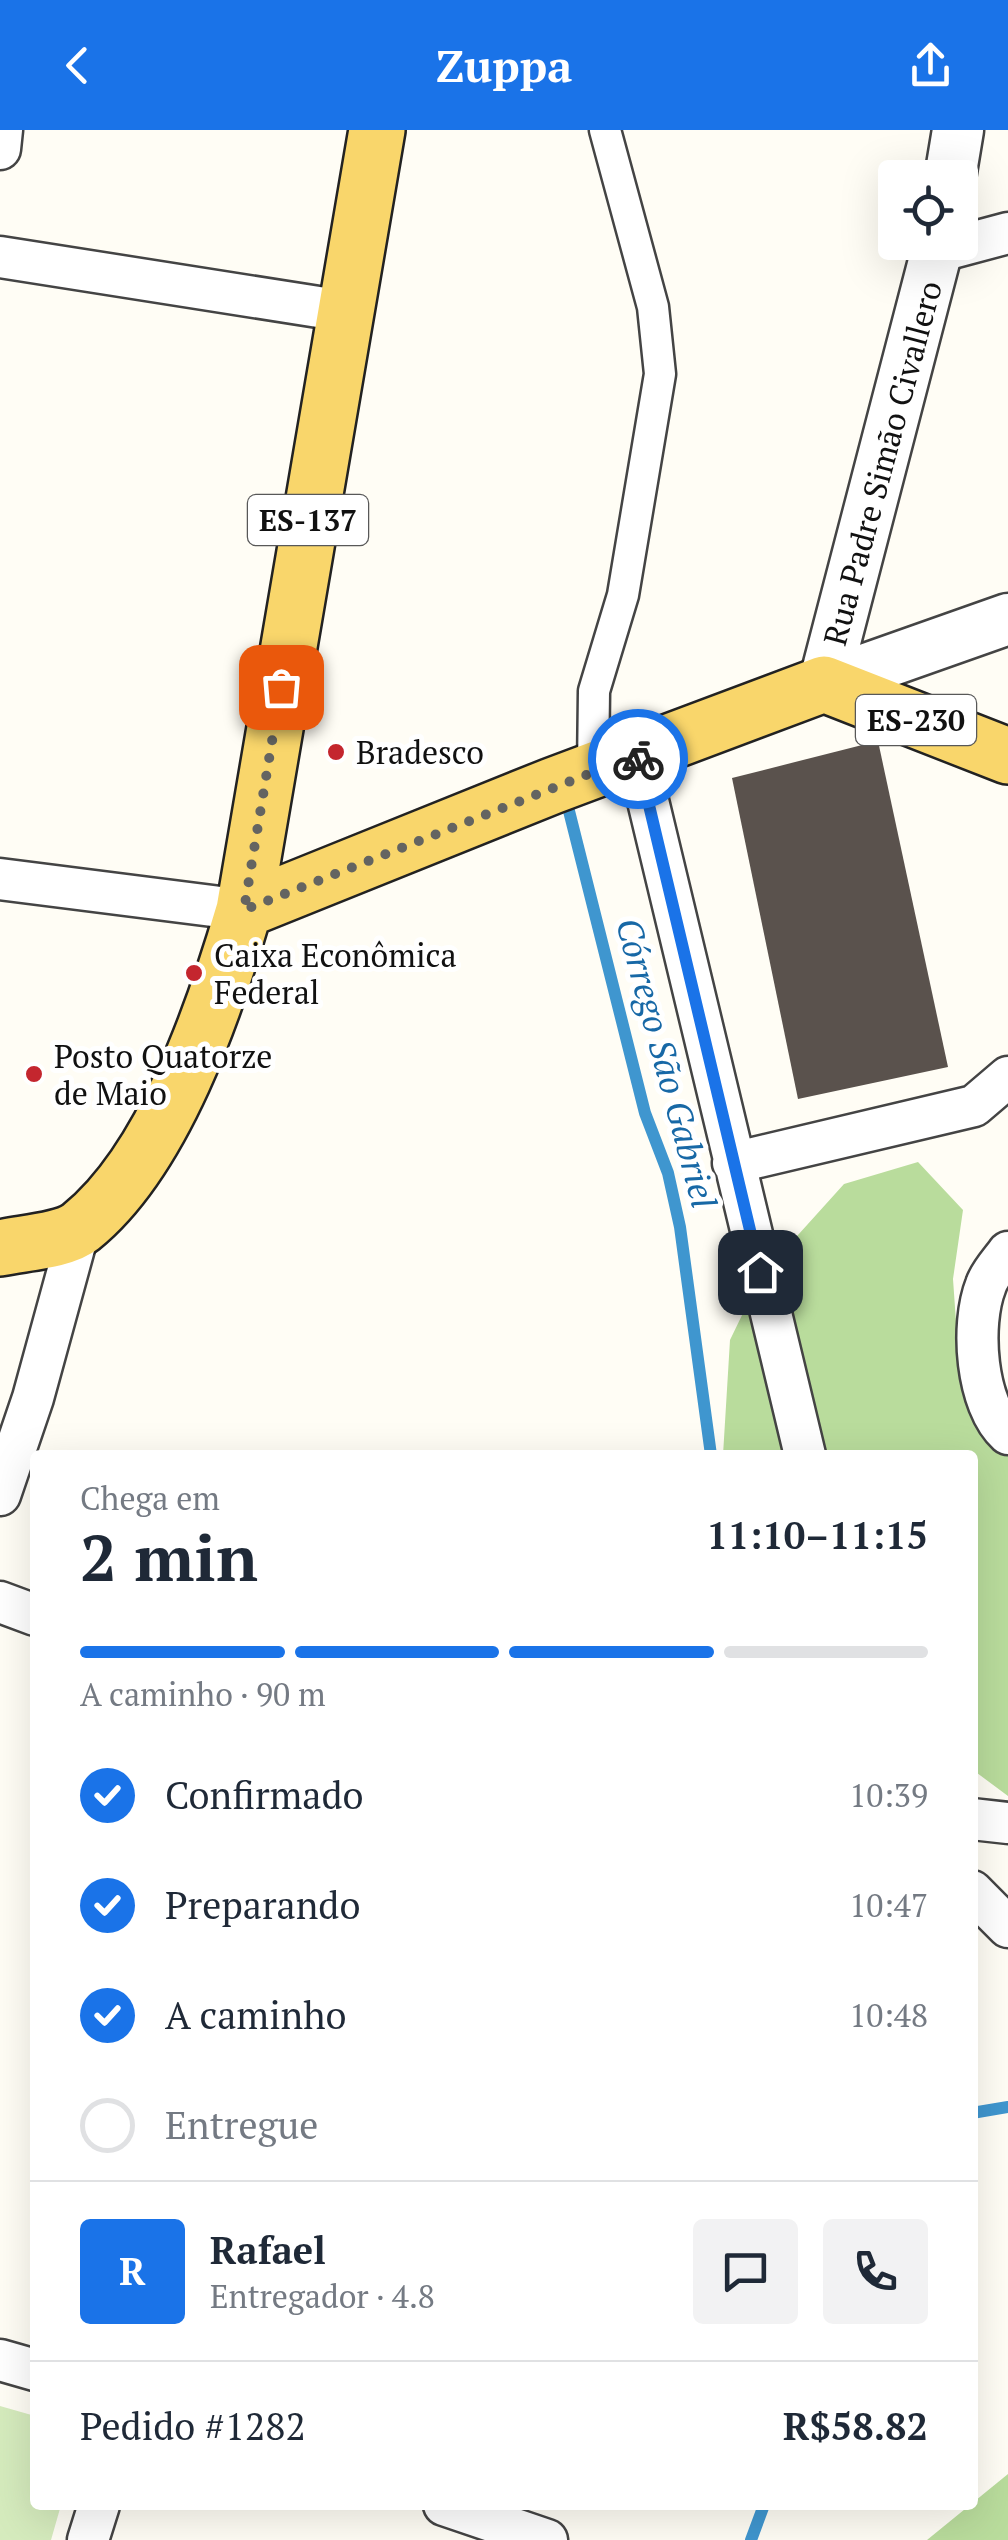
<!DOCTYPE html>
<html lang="pt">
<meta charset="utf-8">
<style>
:root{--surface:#fff;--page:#f2f2f3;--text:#1f2937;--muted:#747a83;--line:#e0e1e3;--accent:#1a73e8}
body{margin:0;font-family:"PT Serif",serif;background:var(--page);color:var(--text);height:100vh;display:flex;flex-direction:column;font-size:38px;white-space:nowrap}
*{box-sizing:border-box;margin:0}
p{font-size:32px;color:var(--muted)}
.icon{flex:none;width:55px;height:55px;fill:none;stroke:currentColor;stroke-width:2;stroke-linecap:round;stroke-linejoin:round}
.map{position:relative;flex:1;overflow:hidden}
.details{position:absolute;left:30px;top:1320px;width:948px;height:1060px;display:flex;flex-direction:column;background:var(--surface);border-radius:10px;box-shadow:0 10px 40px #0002}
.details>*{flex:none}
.buttons{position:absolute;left:878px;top:30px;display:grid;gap:20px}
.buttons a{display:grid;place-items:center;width:100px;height:100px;border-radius:10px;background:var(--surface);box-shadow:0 10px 40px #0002;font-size:50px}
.pin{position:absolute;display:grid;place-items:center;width:85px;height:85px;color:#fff;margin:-42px;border-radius:20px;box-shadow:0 5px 15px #0006}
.courier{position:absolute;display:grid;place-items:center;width:100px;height:100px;margin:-50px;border:8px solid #1a73e8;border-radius:50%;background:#fff;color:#222;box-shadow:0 2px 12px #0007}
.overview em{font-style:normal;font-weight:800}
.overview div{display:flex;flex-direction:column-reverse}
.overview{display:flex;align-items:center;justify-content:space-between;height:170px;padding:0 50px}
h1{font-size:65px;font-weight:800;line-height:75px}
.bar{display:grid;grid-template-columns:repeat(4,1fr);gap:15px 10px;align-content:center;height:120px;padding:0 50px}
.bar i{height:12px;border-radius:8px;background:var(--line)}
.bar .on{background:var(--accent)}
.bar p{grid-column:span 4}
.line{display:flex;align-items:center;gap:25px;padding:0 50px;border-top:2px solid var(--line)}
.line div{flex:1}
.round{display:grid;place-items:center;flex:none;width:105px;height:105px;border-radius:10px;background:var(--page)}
ol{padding:0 50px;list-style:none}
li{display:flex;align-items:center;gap:30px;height:110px}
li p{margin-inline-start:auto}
li .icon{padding:10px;border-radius:50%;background:var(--accent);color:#fff;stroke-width:4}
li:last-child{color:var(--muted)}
li i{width:55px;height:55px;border:5px solid var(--line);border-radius:50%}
header{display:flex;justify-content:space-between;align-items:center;height:130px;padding:0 50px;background:var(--accent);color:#fff;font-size:45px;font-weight:800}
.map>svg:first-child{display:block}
.green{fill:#d5ebbd}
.forest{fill:#b9dc9c}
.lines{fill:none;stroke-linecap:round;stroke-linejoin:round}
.stream{stroke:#3f96cf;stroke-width:12}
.building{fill:#5a524d}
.pedestrian-casing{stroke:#444;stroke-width:35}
.minor-casing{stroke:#444;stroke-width:45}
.tertiary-casing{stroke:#444;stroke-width:55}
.primary-casing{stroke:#222;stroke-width:60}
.pedestrian{stroke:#fff;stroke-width:30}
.minor{stroke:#fff;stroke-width:40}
.tertiary{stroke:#fff;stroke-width:50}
.primary{stroke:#f9d66b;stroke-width:55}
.done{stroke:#646461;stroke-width:10;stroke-dasharray:0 18}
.route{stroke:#1a73e8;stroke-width:12}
.poi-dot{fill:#c4262e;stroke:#fff;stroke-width:4}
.labels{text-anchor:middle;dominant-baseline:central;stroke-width:10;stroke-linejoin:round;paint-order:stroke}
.shield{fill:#fff;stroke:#585858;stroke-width:2.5}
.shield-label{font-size:30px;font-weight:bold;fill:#111}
.street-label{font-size:32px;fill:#111;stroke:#fff}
.poi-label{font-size:32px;fill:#111;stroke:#fff;text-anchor:start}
.water-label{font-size:35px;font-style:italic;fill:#1768a6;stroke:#fff}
</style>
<header><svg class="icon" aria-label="back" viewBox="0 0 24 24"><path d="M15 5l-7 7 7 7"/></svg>Zuppa<svg class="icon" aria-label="share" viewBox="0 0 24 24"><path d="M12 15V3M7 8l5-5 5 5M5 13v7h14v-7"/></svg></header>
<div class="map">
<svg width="1008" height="2410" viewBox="0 0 1008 2410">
<rect width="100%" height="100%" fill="#fffdf5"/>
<!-- green -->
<path class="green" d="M0,2276L35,2286V2375H61L51,2410H0Z"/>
<!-- forest -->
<path class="forest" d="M918,1032L963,1080L953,1149L958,1220L1008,1314V1666L973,1640L972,1325H723L730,1210L761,1146L844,1054Z
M1008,2344V2410H927Z"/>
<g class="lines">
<!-- stream -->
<path class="stream" d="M568,677L645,983L668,1043L680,1097L711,1325
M972,1983L1008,1977
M751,2410L764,2375"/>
</g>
<!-- building -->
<path class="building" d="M878,611L948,937L798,969L732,648Z"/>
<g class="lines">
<defs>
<path id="pedestrian" d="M593,640L594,561L623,465L660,244L653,177L605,0"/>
<path id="minor" d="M0,19L2,0
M937,122L1008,103
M0,127L344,181
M637,625L805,1325
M0,749L244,780
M733,1033L974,976L1008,947
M1008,1122C1001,1132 990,1143 986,1155C970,1195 976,1275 1008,1304
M0,1365L33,1268L79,1100
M0,1472L35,1485
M972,1689L1008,1693
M972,1761L1008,1797
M0,2230L35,2240
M444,2375L547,2410
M88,2410L99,2375"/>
<path id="tertiary" d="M950,48L958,0
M824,554L939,112
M824,554L1008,489"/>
<path id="primary" d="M244,780L552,656L824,554L1008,626
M0,1118C22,1113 64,1111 81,1097C164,1030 215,879 244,780L377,0"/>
</defs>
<!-- pedestrian casing -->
<use href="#pedestrian" class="pedestrian-casing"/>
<!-- minor casing -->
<use href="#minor" class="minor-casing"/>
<!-- tertiary casing -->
<use href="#tertiary" class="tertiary-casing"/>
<!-- primary casing -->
<use href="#primary" class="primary-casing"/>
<!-- pedestrian -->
<use href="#pedestrian" class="pedestrian"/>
<!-- minor -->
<use href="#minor" class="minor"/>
<!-- tertiary -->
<use href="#tertiary" class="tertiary"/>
<!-- primary -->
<use href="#primary" class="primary"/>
</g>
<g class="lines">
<!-- done -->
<path class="done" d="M281,557L244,780L637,625L638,629"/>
<!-- route -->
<path class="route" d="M638,629L760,1142"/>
</g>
<!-- markers -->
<g class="poi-dot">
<circle cx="336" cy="622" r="10"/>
<circle cx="194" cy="843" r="10"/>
<circle cx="34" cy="944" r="10"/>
</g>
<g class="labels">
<!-- shield labels -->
<g class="shield">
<rect x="248" y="365" width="120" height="50" rx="8"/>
<rect x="856" y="565" width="120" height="50" rx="8"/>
</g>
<g class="shield-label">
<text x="308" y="390">ES-137</text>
<text x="916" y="590">ES-230</text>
</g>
<!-- street labels -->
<g class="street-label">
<text transform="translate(882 333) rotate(-75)">Rua Padre Simão Civallero</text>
</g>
<!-- poi labels -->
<g class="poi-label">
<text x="356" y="622">Bradesco</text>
<text x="214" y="825">Caixa Econômica<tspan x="214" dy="37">Federal</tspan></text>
<text x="54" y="926">Posto Quatorze<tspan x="54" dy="37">de Maio</tspan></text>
</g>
<!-- water labels -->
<g class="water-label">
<text transform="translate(667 933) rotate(75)">Córrego São Gabriel</text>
</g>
</g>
</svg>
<div class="buttons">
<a><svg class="icon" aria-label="locate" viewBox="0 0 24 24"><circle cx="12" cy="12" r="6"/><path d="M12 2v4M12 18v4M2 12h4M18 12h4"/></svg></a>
</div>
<div class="pin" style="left:281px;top:557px;background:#ea580c"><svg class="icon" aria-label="bag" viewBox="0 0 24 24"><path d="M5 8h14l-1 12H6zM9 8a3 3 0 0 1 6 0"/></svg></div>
<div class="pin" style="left:760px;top:1142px;background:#1f2937"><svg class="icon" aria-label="home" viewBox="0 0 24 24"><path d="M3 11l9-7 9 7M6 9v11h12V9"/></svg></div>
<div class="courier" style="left:638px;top:629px"><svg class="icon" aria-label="bike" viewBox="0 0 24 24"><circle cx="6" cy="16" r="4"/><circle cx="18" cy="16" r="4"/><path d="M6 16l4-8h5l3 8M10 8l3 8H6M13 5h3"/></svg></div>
<section class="details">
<div class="overview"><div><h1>2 min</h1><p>Chega em</p></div><em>11:10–11:15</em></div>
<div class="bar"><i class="on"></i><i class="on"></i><i class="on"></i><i></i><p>A caminho · 90 m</p></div>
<ol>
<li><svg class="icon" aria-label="check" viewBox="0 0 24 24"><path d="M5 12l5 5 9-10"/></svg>Confirmado<p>10:39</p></li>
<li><svg class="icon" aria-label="check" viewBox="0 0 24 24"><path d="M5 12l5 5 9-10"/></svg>Preparando<p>10:47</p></li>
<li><svg class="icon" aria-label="check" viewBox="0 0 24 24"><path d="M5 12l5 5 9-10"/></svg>A caminho<p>10:48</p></li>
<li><i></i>Entregue</li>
</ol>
<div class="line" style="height:180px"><b class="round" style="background:var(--accent);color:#fff">R</b><div><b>Rafael</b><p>Entregador · 4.8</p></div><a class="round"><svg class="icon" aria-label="chat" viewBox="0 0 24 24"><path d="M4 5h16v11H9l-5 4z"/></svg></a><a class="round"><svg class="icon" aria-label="phone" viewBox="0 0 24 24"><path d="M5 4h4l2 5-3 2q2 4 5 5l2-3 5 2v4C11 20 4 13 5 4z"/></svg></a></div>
<div class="line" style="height:130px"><div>Pedido #1282</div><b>R$58.82</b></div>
</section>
</div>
